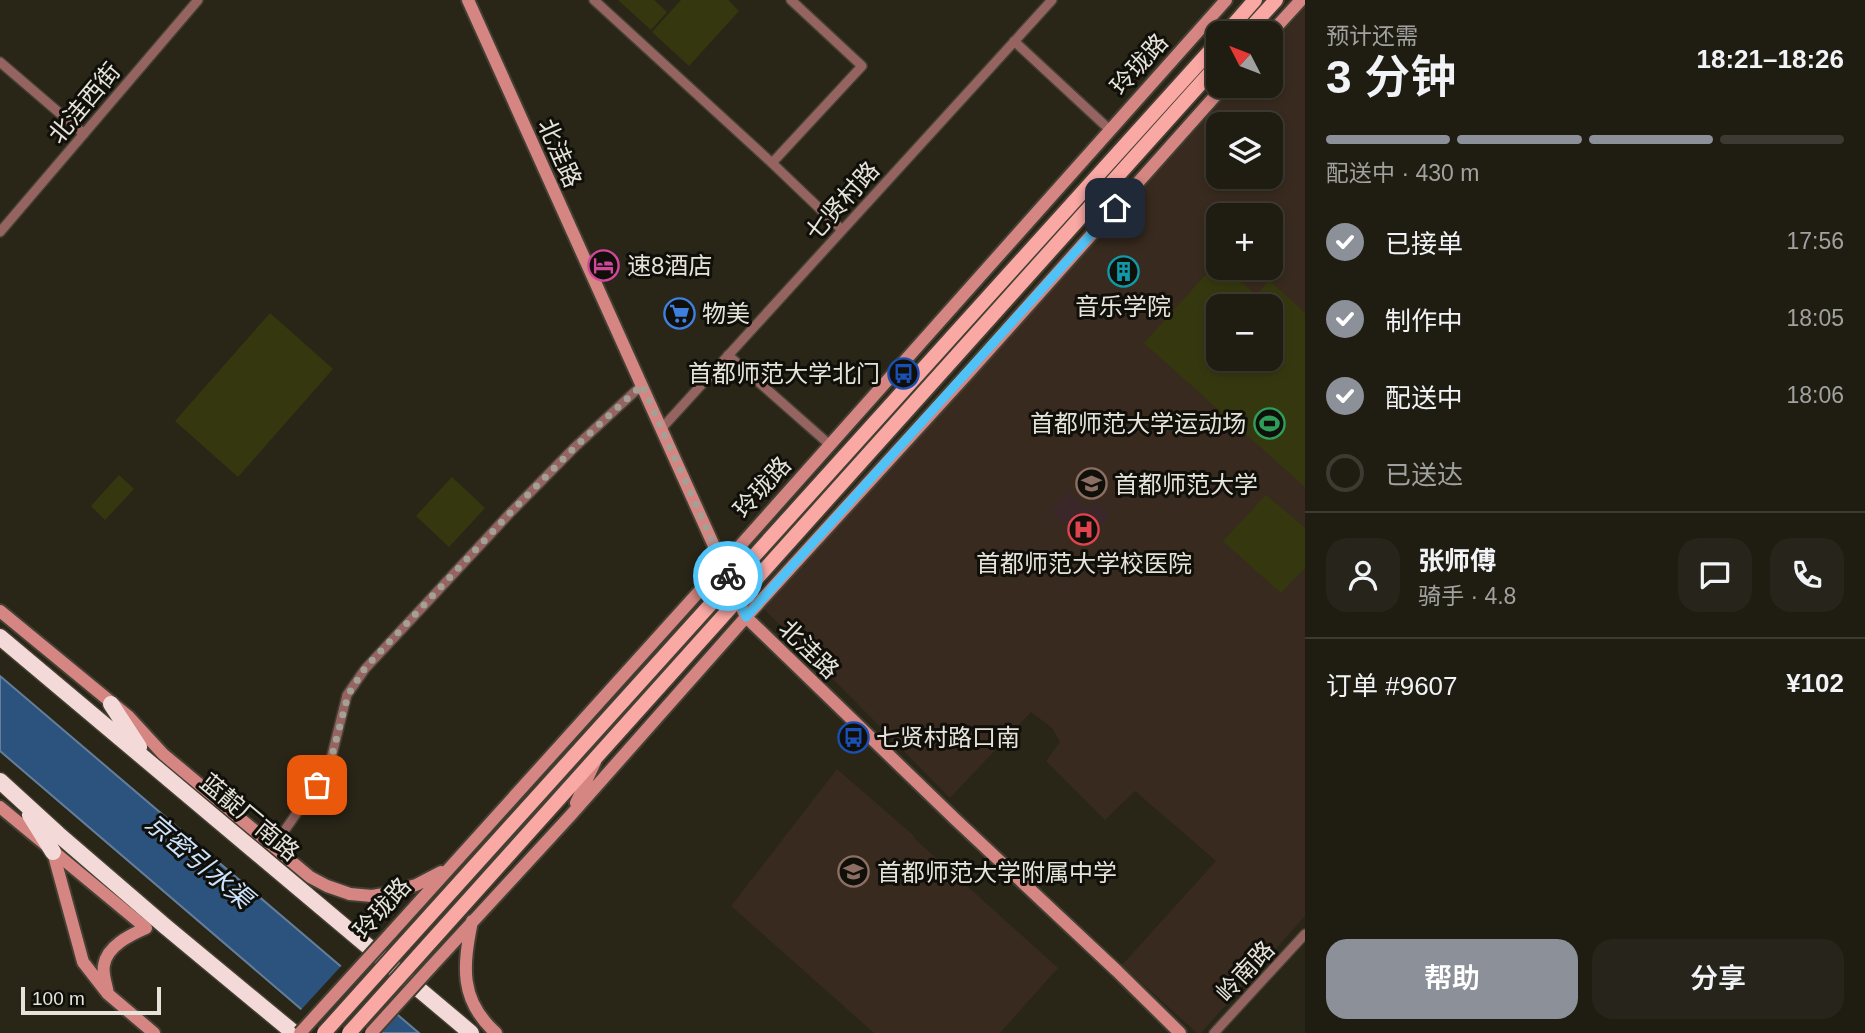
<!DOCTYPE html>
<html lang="zh">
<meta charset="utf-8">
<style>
:root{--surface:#1f1c12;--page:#27251b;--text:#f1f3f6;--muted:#a1a19f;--line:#3c3a32;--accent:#8c9099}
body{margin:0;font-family:Arial,"Noto Sans SC",sans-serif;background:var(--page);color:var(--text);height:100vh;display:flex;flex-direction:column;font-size:26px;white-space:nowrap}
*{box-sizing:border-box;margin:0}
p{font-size:23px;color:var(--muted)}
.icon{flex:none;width:38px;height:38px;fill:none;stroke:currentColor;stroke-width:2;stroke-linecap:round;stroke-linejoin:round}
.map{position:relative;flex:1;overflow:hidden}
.side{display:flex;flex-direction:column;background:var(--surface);width:560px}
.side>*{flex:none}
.needle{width:46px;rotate:312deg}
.tools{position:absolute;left:1206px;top:21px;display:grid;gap:14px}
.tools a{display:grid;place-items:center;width:77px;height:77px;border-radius:14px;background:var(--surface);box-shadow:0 4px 10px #0003,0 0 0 2px var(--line);font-size:35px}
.scale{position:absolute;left:21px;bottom:18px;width:140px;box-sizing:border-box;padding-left:7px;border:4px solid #e5e3da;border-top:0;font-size:19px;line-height:24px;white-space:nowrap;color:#e5e3da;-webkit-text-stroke:5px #100f09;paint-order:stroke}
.pin{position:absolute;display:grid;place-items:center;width:60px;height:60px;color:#fff;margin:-30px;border-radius:14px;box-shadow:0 4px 10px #0006}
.courier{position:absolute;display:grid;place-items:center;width:70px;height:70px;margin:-35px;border:5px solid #4fc3f7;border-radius:50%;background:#fff;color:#222;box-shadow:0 2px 9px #0007}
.head em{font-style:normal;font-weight:600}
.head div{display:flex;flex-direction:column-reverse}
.head{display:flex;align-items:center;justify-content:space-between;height:119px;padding:0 21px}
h1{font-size:46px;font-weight:600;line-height:52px}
.bar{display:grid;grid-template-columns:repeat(4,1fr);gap:10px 7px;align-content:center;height:84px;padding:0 21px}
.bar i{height:9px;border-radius:5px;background:var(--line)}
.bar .selected{background:var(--accent)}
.bar p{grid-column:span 4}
.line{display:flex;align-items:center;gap:18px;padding:0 21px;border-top:2px solid var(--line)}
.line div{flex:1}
.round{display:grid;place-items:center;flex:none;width:74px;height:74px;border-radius:21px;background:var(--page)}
ol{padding:0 21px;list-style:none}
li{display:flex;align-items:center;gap:21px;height:77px}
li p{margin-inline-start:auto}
li .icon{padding:7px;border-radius:50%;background:var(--accent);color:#fff;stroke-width:4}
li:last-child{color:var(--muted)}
li i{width:38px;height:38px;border:4px solid var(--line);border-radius:50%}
.primary-button{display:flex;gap:14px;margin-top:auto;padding:14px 21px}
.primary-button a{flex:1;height:80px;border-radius:21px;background:var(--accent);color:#fff;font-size:28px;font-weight:600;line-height:80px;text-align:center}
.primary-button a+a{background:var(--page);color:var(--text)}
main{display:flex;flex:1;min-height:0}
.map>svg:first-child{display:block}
.education{fill:#382a1e;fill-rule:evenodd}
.medical{fill:#3a272a}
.green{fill:#35380f;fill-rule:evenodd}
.water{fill:#2c537e;stroke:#647e9a;stroke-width:2}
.pier{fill:#292618}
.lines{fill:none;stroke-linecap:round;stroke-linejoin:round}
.street-casing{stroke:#434033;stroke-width:12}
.secondary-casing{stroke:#434033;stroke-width:16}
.primary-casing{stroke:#434033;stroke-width:18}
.highway-casing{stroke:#434033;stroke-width:19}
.street{stroke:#956461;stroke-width:9}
.secondary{stroke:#d58682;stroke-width:12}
.primary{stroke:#faa8a4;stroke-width:14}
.highway{stroke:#f3d9d7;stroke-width:16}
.secondary-bridge-casing{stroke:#434033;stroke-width:16;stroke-linecap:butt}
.primary-bridge-casing{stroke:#434033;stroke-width:18;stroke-linecap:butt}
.secondary-bridge{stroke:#d58682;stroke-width:12}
.primary-bridge{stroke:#faa8a4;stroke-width:14}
.done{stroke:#a3a196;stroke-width:7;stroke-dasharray:0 12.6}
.route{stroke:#4fc3f7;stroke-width:9}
.labels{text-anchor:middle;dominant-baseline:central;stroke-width:6;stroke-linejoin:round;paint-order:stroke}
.street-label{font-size:24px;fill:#e5e3da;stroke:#100f09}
.poi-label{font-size:24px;fill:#e5e3da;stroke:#100f09;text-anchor:start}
.water-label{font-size:26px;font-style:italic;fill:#cbe3fe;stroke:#100f09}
</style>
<main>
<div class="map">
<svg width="1305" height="1033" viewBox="0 0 1305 1033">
<rect width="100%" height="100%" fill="#292618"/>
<!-- education -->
<path class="education" d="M1305,8V916L1201,1033H1197L1122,965L1216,861L1135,791L1105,820L1046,761L1060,742L1052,728L1031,712L950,798L764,609L1235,86H1270L1271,46ZM1218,124H1270V177H1218ZM1218,215H1270V268H1218ZM1218,306H1270V359H1218Z
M837,769L913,835L915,839L1058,968L1000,1033H874L731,906Z"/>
<!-- medical -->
<path class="medical" d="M1068,492L1088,509L1095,502L1110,515L1085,542L1050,511Z"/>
<!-- green -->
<path class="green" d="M618,0H654L667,12L651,30Z
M681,0H728L739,11L689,66L652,32Z
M1218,261V268H1226L1256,295L1269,280L1305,313V487L1144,343ZM1218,306H1270V359H1218Z
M270,313L333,369L238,477L175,421Z
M119,475L134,489L105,520L91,506Z
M452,477L485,508L449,547L416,516Z
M1266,495L1305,528V568L1281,593L1223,541Z"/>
<!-- water -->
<path class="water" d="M0,676L419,1033H329L0,751Z"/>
<!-- pier -->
<path class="pier" d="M343,964L399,1012L381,1033H324L299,1012Z"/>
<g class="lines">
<defs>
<path id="street" d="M594,0L772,163L862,66L791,0
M1014,41L1110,130
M0,62L84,134
M772,163L842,230
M0,232L198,0
M728,355L830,445
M662,428L1052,0
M273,847L329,767L347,695L365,669L511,512L575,447L642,385
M1214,1033L1305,934"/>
<path id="secondary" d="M468,0L746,617L956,820L1117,971L1180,1033
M1270,34L1301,0
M0,611L129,717L163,754L310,877L327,886L350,894
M576,803L595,762
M0,807L146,928C130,935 107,946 104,965C102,974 107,986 108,994
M53,852L83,962L108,994L154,1033
M384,894L416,885L441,872
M472,921C463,966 459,1000 496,1033
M391,933L723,565L1226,0
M430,968L570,816L746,617L970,371L1224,86"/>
<path id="primary" d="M1226,33L1255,0
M1246,33L1276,0
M404,944L1218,42
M418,956L1218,64"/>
<path id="highway" d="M0,637L471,1033
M111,704L139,747
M0,781L58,834L166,927L294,1033
M30,815L53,852"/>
</defs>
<!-- street casing -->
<use href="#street" class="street-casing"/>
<!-- secondary casing -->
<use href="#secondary" class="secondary-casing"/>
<!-- primary casing -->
<use href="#primary" class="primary-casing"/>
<!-- highway casing -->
<use href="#highway" class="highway-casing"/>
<!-- street -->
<use href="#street" class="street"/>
<!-- secondary -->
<use href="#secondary" class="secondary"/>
<!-- primary -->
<use href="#primary" class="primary"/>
<!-- highway -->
<use href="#highway" class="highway"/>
<defs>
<path id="secondary-bridge" d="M350,894L372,896L384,894
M300,1033L391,933
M371,1033L430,968"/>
<path id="primary-bridge" d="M324,1033L404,944
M349,1033L418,956"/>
</defs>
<!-- secondary-bridge casing -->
<use href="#secondary-bridge" class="secondary-bridge-casing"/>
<!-- primary-bridge casing -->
<use href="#primary-bridge" class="primary-bridge-casing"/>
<!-- secondary-bridge -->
<use href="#secondary-bridge" class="secondary-bridge"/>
<!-- primary-bridge -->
<use href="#primary-bridge" class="primary-bridge"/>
</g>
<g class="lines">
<!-- done -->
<path class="done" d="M317,785L329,767L348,695L365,668L511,512L575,447L642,385L728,576"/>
<!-- route -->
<path class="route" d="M728,576L746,617L1115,208"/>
</g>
<!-- icons -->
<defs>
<symbol id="hotel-ring" viewBox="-11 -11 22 22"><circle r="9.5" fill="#100f09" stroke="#d1479c" stroke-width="1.5"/><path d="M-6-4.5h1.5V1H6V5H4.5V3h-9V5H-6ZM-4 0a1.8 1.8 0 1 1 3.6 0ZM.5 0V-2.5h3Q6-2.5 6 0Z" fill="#d1479c"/></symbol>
<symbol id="building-ring" viewBox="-11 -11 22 22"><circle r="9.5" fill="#100f09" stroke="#0f9aa8" stroke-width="1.5"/><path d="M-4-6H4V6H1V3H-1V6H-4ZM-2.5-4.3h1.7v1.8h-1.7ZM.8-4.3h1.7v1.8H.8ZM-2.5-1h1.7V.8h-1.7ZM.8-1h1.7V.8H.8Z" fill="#0f9aa8"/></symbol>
<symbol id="supermarket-ring" viewBox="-11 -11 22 22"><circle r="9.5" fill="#100f09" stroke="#3f7fe0" stroke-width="1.5"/><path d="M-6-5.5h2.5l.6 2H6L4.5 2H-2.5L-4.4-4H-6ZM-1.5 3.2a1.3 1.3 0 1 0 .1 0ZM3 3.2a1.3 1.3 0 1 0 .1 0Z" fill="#3f7fe0"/></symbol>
<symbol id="bus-ring" viewBox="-11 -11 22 22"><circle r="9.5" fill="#100f09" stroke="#1a4fb4" stroke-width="1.5"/><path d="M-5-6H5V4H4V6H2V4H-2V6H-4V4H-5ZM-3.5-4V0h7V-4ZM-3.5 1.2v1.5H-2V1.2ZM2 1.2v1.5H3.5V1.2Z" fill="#1a4fb4"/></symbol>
<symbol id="stadium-ring" viewBox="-11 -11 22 22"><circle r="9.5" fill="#100f09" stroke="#2e9e5b" stroke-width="1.5"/><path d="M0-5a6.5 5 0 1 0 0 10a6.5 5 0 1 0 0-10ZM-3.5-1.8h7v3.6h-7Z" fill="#2e9e5b"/></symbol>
<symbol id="university-ring" viewBox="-11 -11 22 22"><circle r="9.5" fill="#100f09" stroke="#8d6e63" stroke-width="1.5"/><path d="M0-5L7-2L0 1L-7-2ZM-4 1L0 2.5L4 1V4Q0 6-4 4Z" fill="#8d6e63"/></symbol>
<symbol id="hospital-ring" viewBox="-11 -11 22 22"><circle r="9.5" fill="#100f09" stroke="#e0444e" stroke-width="1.5"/><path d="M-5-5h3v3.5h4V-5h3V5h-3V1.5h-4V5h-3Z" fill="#e0444e"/></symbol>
<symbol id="school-ring" viewBox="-11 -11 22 22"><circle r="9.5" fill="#100f09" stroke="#8d6e63" stroke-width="1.5"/><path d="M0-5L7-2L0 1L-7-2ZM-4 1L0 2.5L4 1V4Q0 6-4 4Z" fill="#8d6e63"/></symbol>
</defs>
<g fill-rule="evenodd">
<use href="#hotel-ring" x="586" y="248" width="35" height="35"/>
<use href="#building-ring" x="1106" y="254" width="35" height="35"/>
<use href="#supermarket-ring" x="662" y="296" width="35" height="35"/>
<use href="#bus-ring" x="886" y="356" width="35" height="35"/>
<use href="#stadium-ring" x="1252" y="406" width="35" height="35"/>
<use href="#university-ring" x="1074" y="466" width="35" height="35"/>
<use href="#hospital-ring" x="1066" y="512" width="35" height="35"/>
<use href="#bus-ring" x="836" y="720" width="35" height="35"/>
<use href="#school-ring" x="836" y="854" width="35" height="35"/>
</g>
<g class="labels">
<!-- street labels -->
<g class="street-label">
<text transform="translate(1139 64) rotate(-48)">玲珑路</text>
<text transform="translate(84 103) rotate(-50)">北洼西街</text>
<text transform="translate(560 153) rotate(66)">北洼路</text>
<text transform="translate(842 201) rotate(-48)">七贤村路</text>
<text transform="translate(762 487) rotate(-48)">玲珑路</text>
<text transform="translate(809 649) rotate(44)">北洼路</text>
<text transform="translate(250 817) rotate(40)">蓝靛厂南路</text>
<text transform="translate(382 908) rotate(-48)">玲珑路</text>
<text transform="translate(1245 971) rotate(-47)">岭南路</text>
</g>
<!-- poi labels -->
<g class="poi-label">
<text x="627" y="265">速8酒店</text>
<text x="1123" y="306" text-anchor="middle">音乐学院</text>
<text x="702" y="313">物美</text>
<text x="880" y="373" text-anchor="end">首都师范大学北门</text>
<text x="1246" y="423" text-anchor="end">首都师范大学运动场</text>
<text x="1114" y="484">首都师范大学</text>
<text x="1084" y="563" text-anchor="middle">首都师范大学校医院</text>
<text x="876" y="737">七贤村路口南</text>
<text x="877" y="872">首都师范大学附属中学</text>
</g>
<!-- water labels -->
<g class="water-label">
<text transform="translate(199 861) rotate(40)">京密引水渠</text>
</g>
</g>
</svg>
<div class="tools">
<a><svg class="needle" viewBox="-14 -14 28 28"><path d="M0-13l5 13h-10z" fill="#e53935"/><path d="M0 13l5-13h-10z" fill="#a1a19f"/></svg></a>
<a><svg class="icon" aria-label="layers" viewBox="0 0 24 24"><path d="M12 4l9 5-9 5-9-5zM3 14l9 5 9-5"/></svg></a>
<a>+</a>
<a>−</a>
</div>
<div class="scale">100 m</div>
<div class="pin" style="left:317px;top:785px;background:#ea580c"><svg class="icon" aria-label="bag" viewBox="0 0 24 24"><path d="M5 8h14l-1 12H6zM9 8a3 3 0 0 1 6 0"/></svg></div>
<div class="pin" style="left:1115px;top:208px;background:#1f2937"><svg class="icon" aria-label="home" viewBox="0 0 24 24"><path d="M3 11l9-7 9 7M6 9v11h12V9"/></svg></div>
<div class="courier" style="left:728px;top:576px"><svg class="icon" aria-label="bike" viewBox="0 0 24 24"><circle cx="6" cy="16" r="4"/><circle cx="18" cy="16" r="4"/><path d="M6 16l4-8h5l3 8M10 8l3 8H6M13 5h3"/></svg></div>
</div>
<section class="side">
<div class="head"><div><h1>3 分钟</h1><p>预计还需</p></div><em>18:21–18:26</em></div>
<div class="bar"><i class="selected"></i><i class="selected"></i><i class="selected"></i><i></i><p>配送中 · 430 m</p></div>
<ol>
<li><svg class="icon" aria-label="check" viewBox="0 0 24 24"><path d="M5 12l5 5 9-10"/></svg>已接单<p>17:56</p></li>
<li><svg class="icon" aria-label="check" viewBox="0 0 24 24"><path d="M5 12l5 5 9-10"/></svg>制作中<p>18:05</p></li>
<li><svg class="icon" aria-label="check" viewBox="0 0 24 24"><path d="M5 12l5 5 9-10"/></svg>配送中<p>18:06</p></li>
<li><i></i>已送达</li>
</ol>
<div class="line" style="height:126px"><a class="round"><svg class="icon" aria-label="person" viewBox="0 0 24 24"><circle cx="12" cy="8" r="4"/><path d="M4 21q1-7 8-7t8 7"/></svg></a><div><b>张师傅</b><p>骑手 · 4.8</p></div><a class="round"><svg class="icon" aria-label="chat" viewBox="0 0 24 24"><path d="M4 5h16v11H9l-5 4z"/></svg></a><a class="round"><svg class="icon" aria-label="phone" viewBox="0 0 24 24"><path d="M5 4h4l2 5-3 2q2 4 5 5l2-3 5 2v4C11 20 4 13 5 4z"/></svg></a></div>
<div class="line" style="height:91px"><div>订单 #9607</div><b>¥102</b></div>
<div class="primary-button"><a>帮助</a><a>分享</a></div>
</section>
</main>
